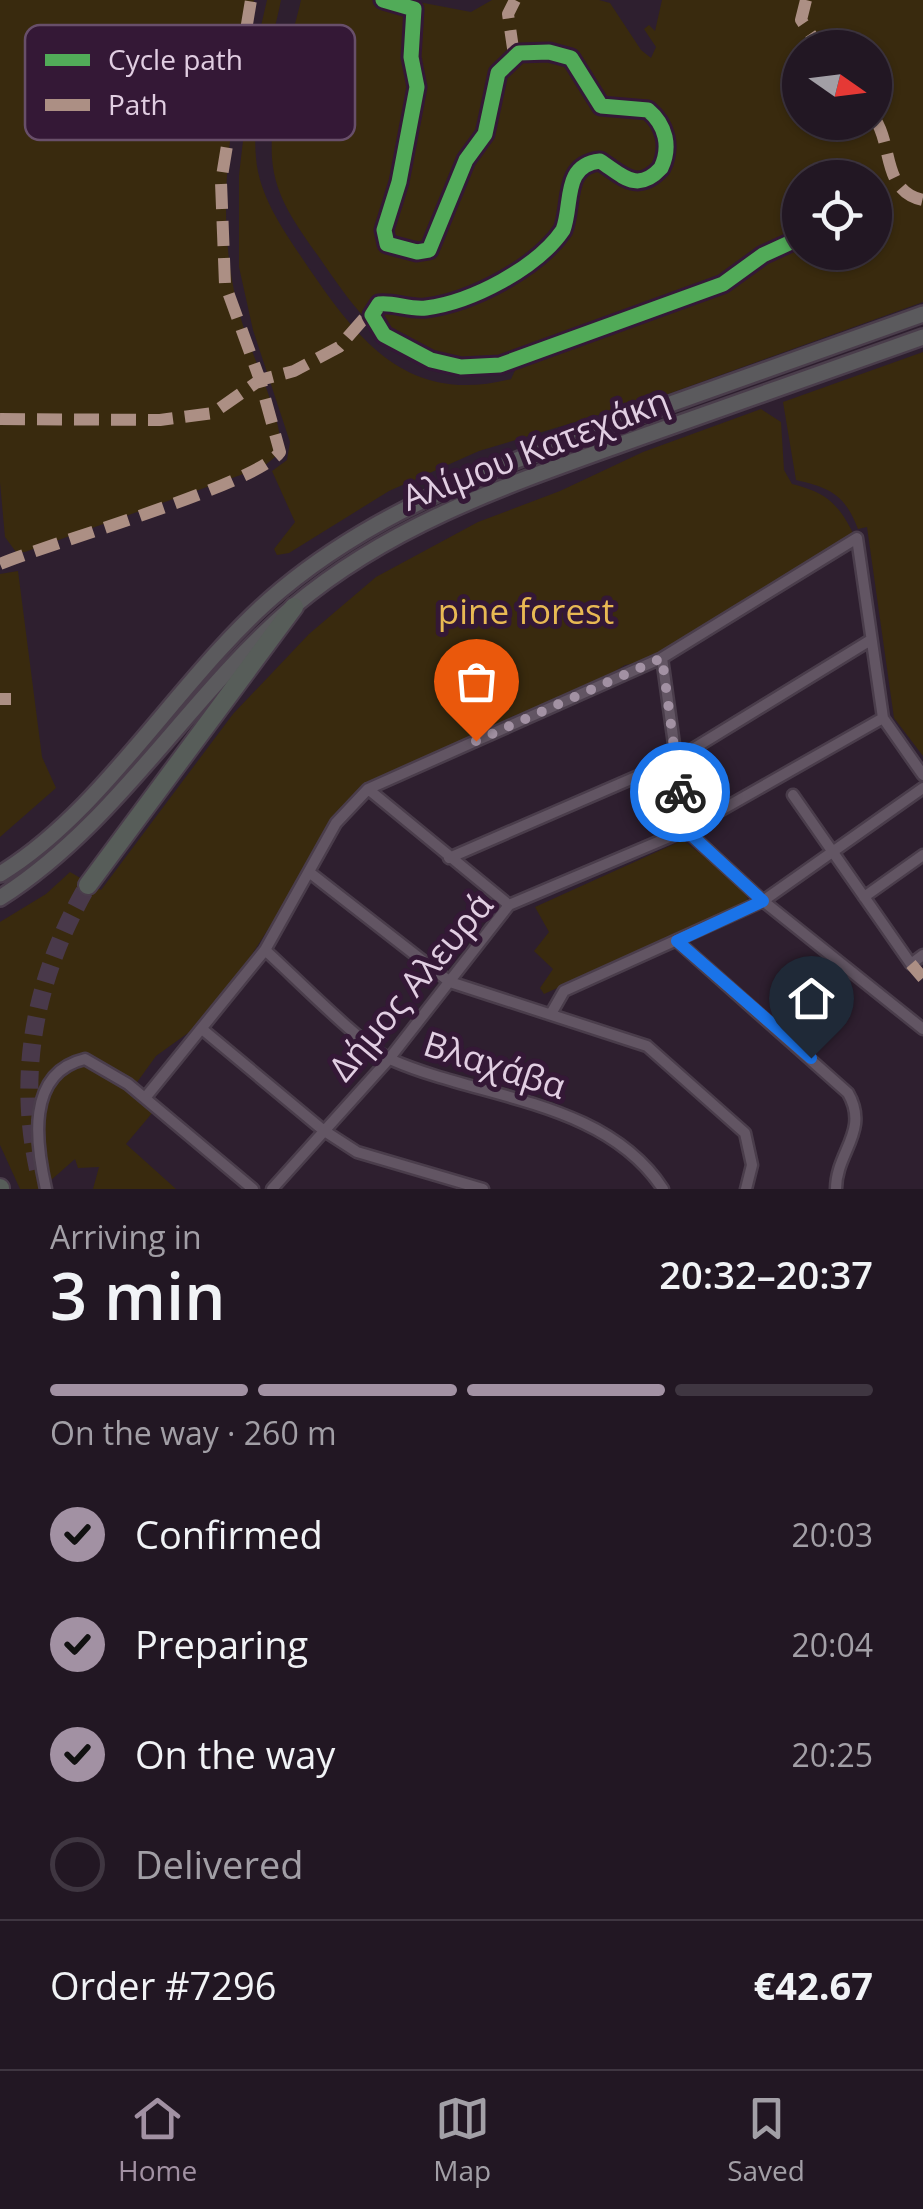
<!DOCTYPE html>
<meta charset="utf-8">
<style>
:root{--surface:#221723;--page:#2e2430;--text:#f1f3f6;--muted:#a29fa6;--line:#3f3641;--accent:#a291a3}
body{margin:0;font-family:"Open Sans",sans-serif;background:var(--page);color:var(--text);height:100vh;display:flex;flex-direction:column;font-size:38px;white-space:nowrap}
*{box-sizing:border-box;margin:0}
p{font-size:32px;color:var(--muted)}
.icon{flex:none;width:55px;height:55px;fill:none;stroke:currentColor;stroke-width:2;stroke-linecap:round;stroke-linejoin:round}
.map{position:relative;height:1189px;overflow:hidden}
.sheet{display:flex;flex-direction:column;background:var(--surface);flex:1}
.sheet>*{flex:none}
.needle{width:65px;rotate:104deg}
.fabs{position:absolute;left:782px;top:30px;display:grid;gap:20px}
.fabs a{display:grid;place-items:center;width:110px;height:110px;border-radius:50%;background:var(--surface);box-shadow:0 2px 8px #0004,0 0 0 2px var(--line);font-size:50px}
.pin{position:absolute;display:grid;place-items:center;width:85px;height:85px;color:#fff;margin:-102px -42px;border-radius:50% 50% 50% 0;rotate:-45deg;box-shadow:0 0 10px #0007}
.pin .icon{rotate:45deg}
.courier{position:absolute;display:grid;place-items:center;width:100px;height:100px;margin:-50px;border:8px solid #1a73e8;border-radius:50%;background:#fff;color:#222;box-shadow:0 2px 12px #0007}
.summary em{font-style:normal;font-weight:600}
.summary div{display:flex;flex-direction:column-reverse}
.summary{display:flex;align-items:center;justify-content:space-between;height:170px;padding:0 50px}
h1{font-size:65px;font-weight:600;line-height:75px}
.bar{display:grid;grid-template-columns:repeat(4,1fr);gap:15px 10px;align-content:center;height:120px;padding:0 50px}
.bar i{height:12px;border-radius:8px;background:var(--line)}
.bar .current{background:var(--accent)}
.bar p{grid-column:span 4}
.line{display:flex;align-items:center;gap:25px;padding:0 50px;border-top:2px solid var(--line)}
.line div{flex:1}
ol{padding:0 50px;list-style:none}
li{display:flex;align-items:center;gap:30px;height:110px}
li p{margin-inline-start:auto}
li .icon{padding:10px;border-radius:50%;background:var(--accent);color:#111;stroke-width:4}
li:last-child{color:var(--muted)}
li i{width:55px;height:55px;border:5px solid var(--line);border-radius:50%}
.tabs{display:flex;justify-content:space-around;align-items:center;height:140px;border-top:2px solid var(--line);background:var(--surface);font-size:28px;color:var(--muted)}
.tabs a{display:grid;justify-items:center;gap:5px}
.tabs .current{color:var(--accent)}
.map>svg:first-child{display:block}
.green{fill:#392a0e;fill-rule:evenodd}
.lines{fill:none;stroke-linecap:round;stroke-linejoin:round}
.highway-tunnel{stroke:#49394a;stroke-width:18;stroke-dasharray:18 9;stroke-linecap:butt}
.street-casing{stroke:#4a3d4b;stroke-width:15}
.primary-casing{stroke:#4a3d4b;stroke-width:20}
.highway-casing{stroke:#4a3d4b;stroke-width:22}
.street{stroke:#625563;stroke-width:10}
.primary{stroke:#5b5a5d;stroke-width:15}
.highway{stroke:#575d59;stroke-width:18}
.quiet{stroke:#ac8f84;stroke-width:12;stroke-dasharray:25 12;stroke-linecap:butt}
.cycleway-casing{stroke:#341836;stroke-width:21}
.cycleway{stroke:#51ab58;stroke-width:15}
.done{stroke:#a291a3;stroke-width:10;stroke-dasharray:0 18}
.route{stroke:#1a73e8;stroke-width:12}
.labels{text-anchor:middle;dominant-baseline:central;stroke-width:10;stroke-linejoin:round;paint-order:stroke}
.street-label{font-size:35px;fill:#e1cee2;stroke:#341836}
.park-label{font-size:35px;fill:#e8b953;stroke:#341836}
.key{fill:#341836;stroke:#684f6a;stroke-width:2.5}
.key-label{font-size:28px;fill:#e1cee2}
</style>
<div class="map">
<svg width="923" height="1189" viewBox="0 0 923 1189">
<rect width="100%" height="100%" fill="#2e1f2f"/>
<!-- green -->
<path class="green" d="M0,0H254C235,102 212,201 237,304C248,352 278,402 282,451L263,467L25,552H16L5,537L0,482Z
M267,0H281C271,50 251,107 256,158C259,196 284,231 304,261C357,339 406,406 511,379L519,362C415,384 376,341 321,260C298,227 275,199 272,158C269,105 289,51 301,0H408L471,12L492,0H599L610,3L641,50L651,58L656,47L644,29L649,25L655,31L662,0H923V302L668,394L479,451L389,491L289,553L277,555L274,549L295,522L272,471L287,460L290,442L253,330L239,267V175L252,65ZM800,48H875V122H800ZM800,178H875V252H800Z
M923,352V756L894,718L867,527L858,529C845,495 831,488 796,480L783,402Z
M761,409L781,422L784,470L792,484C829,493 840,506 856,539L661,658L625,665L567,700L513,716L445,754L386,781L337,822L213,1015L156,1056L130,1092L153,1112L126,1144L176,1189H93L99,1167L78,1168L75,1159L41,1189H20L0,1145V922L46,894L70,872L101,890L233,714L309,634L376,577L478,522L560,491L643,452Z
M18,571L42,757L56,788L0,837V574Z
M683,840L746,890L748,902L544,994L540,988L553,969L534,951L549,932L535,907Z"/>
<g class="lines">
<!-- highway-tunnel -->
<path class="highway-tunnel" d="M38,1169C16,1068 37,973 88,885"/>
<defs>
<path id="street" d="M662,658L686,830L763,901L923,1029
M368,789L509,905
M793,795L911,964L923,955
M449,858L675,760L869,641
M309,872L450,982L647,1046L745,1133L752,1165L746,1189
M864,897L923,855
M677,941L848,1093C870,1131 836,1152 836,1189
M265,950C293,975 364,1048 392,1060C481,1099 605,1100 663,1189
M552,1012L564,991L763,901L923,788
M202,1029L323,1130L357,1152L483,1189
M145,1098L265,950L336,823L368,789L662,658L857,538L883,718L923,775
M46,1189C36,1145 25,1073 85,1059L128,1084L253,1189
M272,1189L389,1059L509,905L686,830L883,718"/>
<path id="primary" d="M0,874C106,810 182,672 281,590C384,504 507,463 631,418C729,383 826,348 923,314
M0,898C118,823 188,696 294,606C395,521 516,482 638,438C733,404 828,371 923,337"/>
<path id="highway" d="M88,885L294,607
M0,1188V1189"/>
</defs>
<!-- street casing -->
<use href="#street" class="street-casing"/>
<!-- primary casing -->
<use href="#primary" class="primary-casing"/>
<!-- highway casing -->
<use href="#highway" class="highway-casing"/>
<!-- street -->
<use href="#street" class="street"/>
<!-- primary -->
<use href="#primary" class="primary"/>
<!-- highway -->
<use href="#highway" class="highway"/>
<!-- quiet -->
<path class="quiet" d="M806,0L801,20L820,48
M514,55L508,14L515,0
M875,119C893,146 882,191 923,200
M0,419L160,420L213,413L260,380L294,371L339,347L367,315L378,316
M0,564C50,543 258,484 280,452L260,380L225,284L221,182L251,0
M0,699H11
M911,964L923,978"/>
<defs>
<path id="cycleway" d="M383,0L414,9L411,57L417,87L399,182L384,230L387,244L417,252L429,250L466,160L485,134L498,73L519,53L549,52L571,58L601,106L648,110C666,125 671,147 661,168C637,194 622,175 600,161C562,165 573,204 563,230C537,268 472,302 426,308C409,310 394,302 379,304L372,315L384,335L431,360L461,367L500,365L723,284L763,255L800,238"/>
</defs>
<!-- cycleway casing -->
<use href="#cycleway" class="cycleway-casing"/>
<!-- cycleway -->
<use href="#cycleway" class="cycleway"/>
</g>
<g class="lines">
<!-- done -->
<path class="done" d="M476,741L662,658L680,792"/>
<!-- route -->
<path class="route" d="M680,792L686,830L763,901L677,941L811,1058"/>
</g>
<g class="labels">
<!-- street labels -->
<g class="street-label">
<text transform="translate(535 448) rotate(-21)">Αλίμου Κατεχάκη</text>
<text transform="translate(410 986) rotate(-50)">Δήμος Αλευρά</text>
<text transform="translate(495 1064) rotate(18)">Βλαχάβα</text>
</g>
<!-- park labels -->
<g class="park-label">
<text x="526" y="610">pine forest</text>
</g>
</g>
<!-- legend -->
<rect x="25" y="25" width="330" height="115" rx="15" class="key"/>
<rect x="45" y="54" width="45" height="12" fill="#51ab58"/>
<rect x="45" y="99" width="45" height="12" fill="#ac8f84"/>
<g class="key-label">
<text x="108" y="70">Cycle path</text>
<text x="108" y="115">Path</text>
</g>
</svg>
<div class="fabs">
<a><svg class="needle" viewBox="-14 -14 28 28"><path d="M0-13l5 13h-10z" fill="#e53935"/><path d="M0 13l5-13h-10z" fill="#a29fa6"/></svg></a>
<a><svg class="icon" aria-label="locate" viewBox="0 0 24 24"><circle cx="12" cy="12" r="6"/><path d="M12 2v4M12 18v4M2 12h4M18 12h4"/></svg></a>
</div>
<div class="pin" style="left:476px;top:741px;background:#ea580c"><svg class="icon" aria-label="bag" viewBox="0 0 24 24"><path d="M5 8h14l-1 12H6zM9 8a3 3 0 0 1 6 0"/></svg></div>
<div class="pin" style="left:811px;top:1058px;background:#1f2937"><svg class="icon" aria-label="home" viewBox="0 0 24 24"><path d="M3 11l9-7 9 7M6 9v11h12V9"/></svg></div>
<div class="courier" style="left:680px;top:792px"><svg class="icon" aria-label="bike" viewBox="0 0 24 24"><circle cx="6" cy="16" r="4"/><circle cx="18" cy="16" r="4"/><path d="M6 16l4-8h5l3 8M10 8l3 8H6M13 5h3"/></svg></div>
</div>
<section class="sheet">
<div class="summary"><div><h1>3 min</h1><p>Arriving in</p></div><em>20:32–20:37</em></div>
<div class="bar"><i class="current"></i><i class="current"></i><i class="current"></i><i></i><p>On the way · 260 m</p></div>
<ol>
<li><svg class="icon" aria-label="check" viewBox="0 0 24 24"><path d="M5 12l5 5 9-10"/></svg>Confirmed<p>20:03</p></li>
<li><svg class="icon" aria-label="check" viewBox="0 0 24 24"><path d="M5 12l5 5 9-10"/></svg>Preparing<p>20:04</p></li>
<li><svg class="icon" aria-label="check" viewBox="0 0 24 24"><path d="M5 12l5 5 9-10"/></svg>On the way<p>20:25</p></li>
<li><i></i>Delivered</li>
</ol>
<div class="line" style="height:130px"><div>Order #7296</div><b>€42.67</b></div>
</section>
<nav class="tabs">
<a class="current"><svg class="icon" aria-label="home" viewBox="0 0 24 24"><path d="M3 11l9-7 9 7M6 9v11h12V9"/></svg>Home</a>
<a><svg class="icon" aria-label="map" viewBox="0 0 24 24"><path d="M3 6l6-2 6 2 6-2v14l-6 2-6-2-6 2zM9 4v14M15 6v14"/></svg>Map</a>
<a><svg class="icon" aria-label="saved" viewBox="0 0 24 24"><path d="M7 4h10v16l-5-4-5 4z"/></svg>Saved</a>
</nav>
